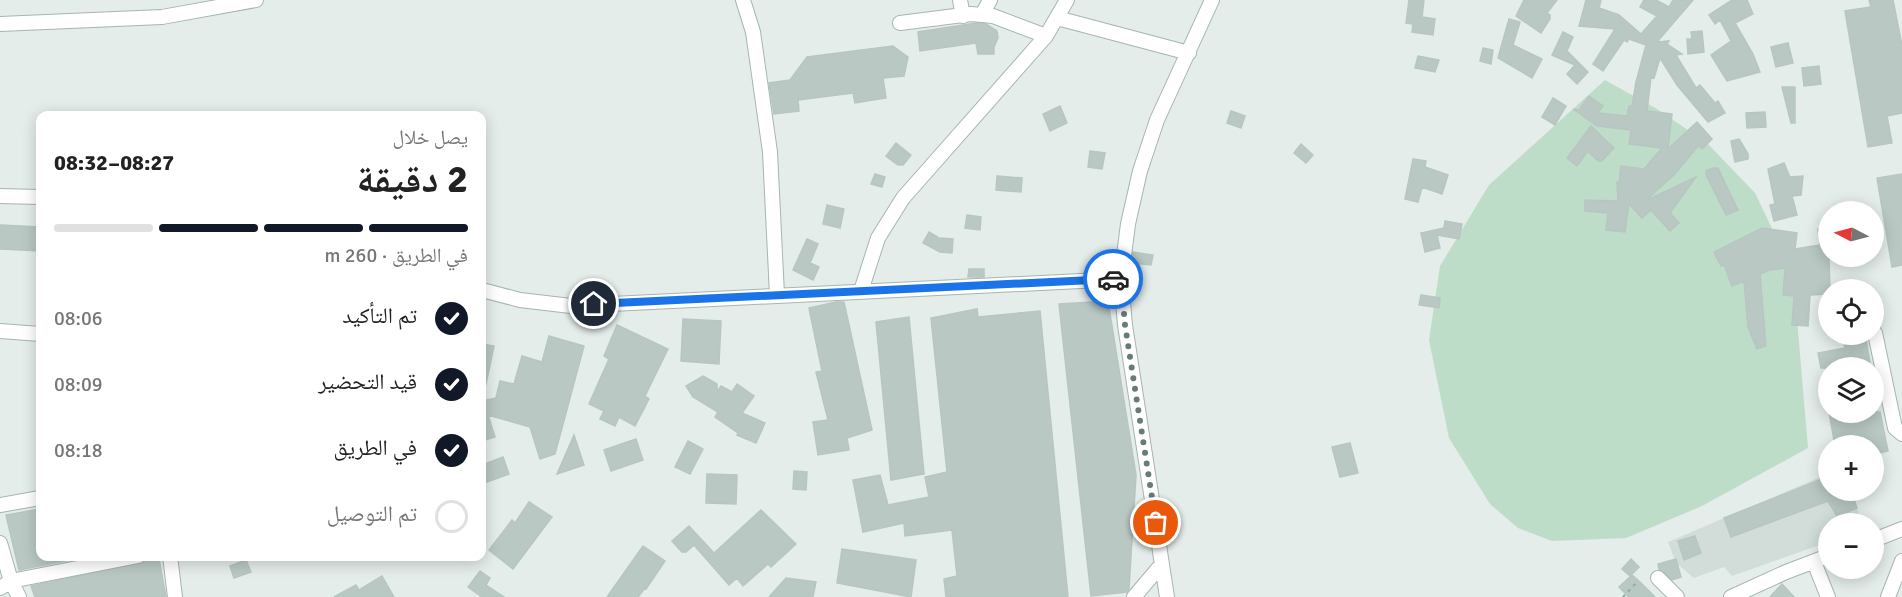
<!DOCTYPE html>
<html lang="ar">
<meta charset="utf-8">
<style>
:root{--surface:#fff;--page:#f6f6f6;--text:#222;--muted:#767676;--line:#e0e0e0;--accent:#111827}
body{margin:0;font-family:Signika,"Noto Naskh Arabic",sans-serif;background:var(--page);color:var(--text);direction:rtl;height:100vh;display:flex;flex-direction:column;font-size:22px;white-space:nowrap}
*{box-sizing:border-box;margin:0}
p{font-size:20px;color:var(--muted)}
.icon{flex:none;width:33px;height:33px;fill:none;stroke:currentColor;stroke-width:2;stroke-linecap:round;stroke-linejoin:round}
.map{position:relative;flex:1;overflow:hidden;direction:ltr}
.sheet{position:absolute;left:36px;top:111px;width:450px;height:450px;display:flex;flex-direction:column;background:var(--surface);border-radius:12px;box-shadow:0 3px 15px #0003;direction:rtl}
.sheet>*{flex:none}
.needle{width:39px;rotate:276deg}
.controls{position:absolute;left:1818px;top:201px;display:grid;gap:12px}
.controls a{display:grid;place-items:center;width:66px;height:66px;border-radius:50%;background:var(--surface);box-shadow:0 3px 15px #0003;font-size:30px}
.pin{position:absolute;display:grid;place-items:center;width:51px;height:51px;color:#fff;margin:-26px;border:3px solid #fff;border-radius:50%;box-shadow:0 2px 6px #0007}
.courier{position:absolute;display:grid;place-items:center;width:60px;height:60px;margin:-30px;border:4px solid #1a73e8;border-radius:50%;background:#fff;color:#222;box-shadow:0 2px 8px #0007}
.headline em{font-style:normal;font-weight:700}
.headline div{display:flex;flex-direction:column-reverse}
.headline{display:flex;align-items:center;justify-content:space-between;height:102px;padding:0 18px}
h1{font-size:39px;font-weight:700;line-height:45px}
.bar{display:grid;grid-template-columns:repeat(4,1fr);gap:9px 6px;align-content:center;height:72px;padding:0 18px}
.bar i{height:8px;border-radius:4px;background:var(--line)}
.bar .current{background:var(--accent)}
.bar p{grid-column:span 4}
ol{padding:0 18px;list-style:none}
li{display:flex;align-items:center;gap:18px;height:66px}
li p{margin-inline-start:auto}
li .icon{padding:6px;border-radius:50%;background:var(--accent);color:#fff;stroke-width:4}
li:last-child{color:var(--muted)}
li i{width:33px;height:33px;border:3px solid var(--line);border-radius:50%}
.map>svg:first-child{display:block}
.built{fill:#d2ddd9}
.green{fill:#beddc9}
.building{fill:#b9c8c3;stroke:#b7c6c1;stroke-width:1.5}
.lines{fill:none;stroke-linecap:round;stroke-linejoin:round}
.minor-casing{stroke:#a7b5b1;stroke-width:16}
.path{stroke:#86afa5;stroke-width:2;stroke-dasharray:3 4.5;stroke-linecap:butt}
.minor{stroke:#fff;stroke-width:14}
.done{stroke:#677b77;stroke-width:6;stroke-dasharray:0 10.8}
.route{stroke:#1a73e8;stroke-width:8}
</style>
<div class="map">
<svg width="1902" height="597" viewBox="0 0 1902 597">
<rect width="100%" height="100%" fill="#e4edea"/>
<!-- built -->
<path class="built" d="M1825,475L1828,479V490L1851,491L1862,523L1828,524V542L1732,576L1724,567L1694,578L1676,563L1668,542Z"/>
<!-- green -->
<path class="green" d="M1605,80L1657,109L1707,143L1755,193L1793,272L1808,448L1702,506L1626,538L1552,541L1518,528L1490,504L1449,438L1429,340L1440,266L1489,185Z"/>
<!-- building -->
<path class="building" d="M1409,0H1424L1422,17L1435,19L1433,35L1412,32L1413,24L1406,23Z
M1524,0H1557L1547,13L1550,15V19L1541,33L1516,16Z
M1586,0H1601L1599,8L1619,15L1641,34L1657,16L1640,7L1644,0H1656L1669,7L1673,0H1693L1657,42L1669,41L1667,44L1682,54L1676,55L1696,88L1700,85L1715,103L1718,101L1725,113L1708,122L1677,85L1660,58L1654,78L1651,77L1647,111L1672,114L1668,149L1697,122L1712,139L1702,149L1699,145L1675,174L1645,201L1696,177L1670,213L1679,223L1670,231L1651,210L1642,218L1629,204L1625,232L1606,230L1608,213L1585,211V200L1618,201L1617,182H1619L1621,166L1644,169L1662,148L1629,144L1631,130L1597,126L1573,109L1579,110L1589,96L1603,106L1598,113L1627,116L1629,106H1632L1636,82L1646,45L1629,39L1627,42L1624,40L1603,71L1593,64L1615,29L1579,26Z
M1732,0H1747L1753,14L1735,23L1753,54L1760,72L1727,81L1711,55L1731,41L1720,20L1715,24L1709,15Z
M1869,0H1893L1902,45V113L1887,116L1892,143L1868,147L1845,11L1871,7Z
M1509,19L1520,22L1513,45L1542,59L1532,78L1498,58Z
M976,23L986,24L997,31L998,38L994,47V54H978L976,43L920,51L918,32Z
M1702,31L1704,52L1688,54L1687,39H1692L1691,32Z
M1563,32L1573,37L1567,51L1588,72L1577,84L1567,74L1575,65L1552,55Z
M1788,43L1793,63L1776,67L1771,47Z
M893,46L908,57L904,76L883,78L886,98L855,103L853,93L798,100L799,111L774,114L769,83L790,80L807,57Z
M1483,48L1493,50L1491,64L1480,61Z
M1418,56L1439,60L1435,72L1415,68Z
M1819,66L1821,84L1804,86L1802,68Z
M1782,87H1795V123H1791Z
M1553,98L1566,106L1555,125L1542,117Z
M1060,106L1067,123L1050,131L1043,114Z
M1231,111L1245,116L1241,128L1227,123Z
M1765,112L1766,127L1747,128L1746,113Z
M1591,126L1614,148L1602,161H1598L1588,151L1577,166L1567,158Z
M1739,139L1748,154V159L1735,162L1731,141Z
M896,143L911,155L903,165H898L886,156Z
M1301,144L1313,155L1306,163L1294,153Z
M1090,151L1105,153L1102,169L1088,167Z
M1413,159L1426,161L1425,167L1448,175L1442,194L1422,187L1418,202L1405,199Z
M1784,163L1790,177L1803,176L1801,195L1792,196L1797,215L1774,221L1770,205L1775,204L1768,169Z
M1713,168H1718L1738,210L1726,215L1706,175V171Z
M875,174L885,177L882,187L871,184Z
M1902,174V265L1892,267L1877,178Z
M997,176L1022,178L1021,192L996,190Z
M827,205L844,209L840,228L823,224Z
M967,215L981,217L980,230L965,228Z
M1445,221L1462,224L1459,239L1437,235L1440,248L1425,252L1421,233L1444,228Z
M0,225L40,227V251L0,249Z
M1828,227L1830,290L1828,294L1810,295L1808,326L1792,325L1794,296L1783,295L1785,268L1770,270L1760,274L1766,346L1757,349L1748,327L1744,281L1732,286L1724,265L1721,266L1714,252L1762,228L1797,233L1795,249L1820,245L1818,229Z
M929,232L939,238L953,239L952,253L940,252L923,243Z
M807,239L818,244L810,263L819,267L813,280L793,270Z
M1133,252L1153,255L1151,265L1132,263Z
M969,269H984V277H968Z
M1421,295L1440,298L1439,308L1419,305Z
M1108,301L1136,475L1129,589L1127,592L1091,596L1059,304Z
M836,302H844L872,430L847,438L849,450L818,455L813,422L828,420L816,372L822,371L809,308Z
M977,309L978,317L1040,311L1068,597H946L944,579L957,576L952,530L905,536L904,523L863,532L853,480L880,475L888,505L929,497L925,477L947,472L931,318Z
M909,317L924,474L891,480L876,322Z
M683,319L721,321L719,364L681,361Z
M617,325L668,349L645,396L649,399L635,426L619,417L615,426L600,419L604,411L589,404L609,359L604,356Z
M1842,334H1865L1871,368H1821L1818,353L1845,348Z
M549,336L584,346L555,454L540,459L530,427L488,415L495,437L482,441V401L496,398L500,381L514,384L522,356L542,362Z
M482,344L494,346L486,384H482Z
M703,376L717,384V392L721,386L732,392L737,384L754,396L742,413L765,423L756,443L737,435L738,433L715,417L718,412L693,397L686,386Z
M1829,412H1880L1888,451L1874,454V446H1835Z
M574,435L584,465L557,474Z
M636,439L643,460L611,471L604,450Z
M688,441L703,449L690,474L675,467Z
M1350,443L1358,473L1340,477L1332,447Z
M503,457L509,474L484,483L482,477V465Z
M794,471L807,472L806,490L793,489Z
M707,474L737,475L736,504L706,503Z
M1822,479L1828,482V490H1854L1852,493L1857,508L1837,516L1828,501L1731,537L1724,518Z
M529,502L552,517L513,569L489,550L512,520L515,523Z
M40,509V556H89L19,570L6,515Z
M761,510L796,544L771,567L768,564L743,586L737,578L729,585L694,545L686,552H682L672,541L689,526L714,553Z
M1695,536L1701,553L1684,560L1678,541Z
M643,546L665,561L646,589L645,588L638,597H607Z
M842,549L916,560L911,597L837,583Z
M159,559L166,597H35L31,586Z
M1631,559L1639,567L1630,576L1622,569Z
M1676,559L1681,577L1672,580L1659,569L1658,564Z
M246,560L251,572L234,578L230,566Z
M480,571L490,578L486,585L504,597H482L468,587Z
M1632,575L1640,582L1655,597H1629L1619,587Z
M382,576L394,597H334L356,585L359,590Z
M786,578L816,582L813,597H769Z
M1782,584L1794,597H1770Z"/>
<g class="lines">
<defs>
<path id="minor" d="M743,0L753,32L770,152L777,295
M960,0L963,16
M982,15L990,0
M1057,18L1189,53
M900,23L971,14L993,16L1046,36
M0,24L162,17L256,0
M0,196L40,197
M482,290L520,300L571,306L1121,279
M861,291L878,238L903,198L1046,36L1067,0
M0,331L40,334
M1875,333L1895,428L1902,434
M0,505L40,498
M1874,540L1902,529
M0,543L11,581L19,597
M170,556L175,597
M1814,562L1828,597
M1658,578L1677,597
M0,588L11,581L138,556
M1134,597L1162,564
M1167,597L1125,325L1121,279L1128,224L1140,171L1157,120L1212,0
M1731,597L1786,572L1828,556
M1888,597L1902,561"/>
</defs>
<!-- minor casing -->
<use href="#minor" class="minor-casing"/>
<!-- path -->
<path class="path" d="M1623,597L1636,583"/>
<!-- minor -->
<use href="#minor" class="minor"/>
</g>
<g class="lines">
<!-- done -->
<path class="done" d="M1113,279H1121L1125,325L1156,523"/>
<!-- route -->
<path class="route" d="M594,304L1113,279"/>
</g>
</svg>
<div class="controls">
<a><svg class="needle" viewBox="-14 -14 28 28"><path d="M0-13l5 13h-10z" fill="#e53935"/><path d="M0 13l5-13h-10z" fill="#767676"/></svg></a>
<a><svg class="icon" aria-label="locate" viewBox="0 0 24 24"><circle cx="12" cy="12" r="6"/><path d="M12 2v4M12 18v4M2 12h4M18 12h4"/></svg></a>
<a><svg class="icon" aria-label="layers" viewBox="0 0 24 24"><path d="M12 4l9 5-9 5-9-5zM3 14l9 5 9-5"/></svg></a>
<a>+</a>
<a>−</a>
</div>
<div class="pin" style="left:1156px;top:523px;background:#ea580c"><svg class="icon" aria-label="bag" viewBox="0 0 24 24"><path d="M5 8h14l-1 12H6zM9 8a3 3 0 0 1 6 0"/></svg></div>
<div class="pin" style="left:594px;top:304px;background:#1f2937"><svg class="icon" aria-label="home" viewBox="0 0 24 24"><path d="M3 11l9-7 9 7M6 9v11h12V9"/></svg></div>
<div class="courier" style="left:1113px;top:279px"><svg class="icon" aria-label="car" viewBox="0 0 24 24"><path d="M5 17H2v-5l4-1 3-4h7l3 4 3 1v5h-3M9 17h6M6 11h13"/><circle cx="7" cy="17" r="2"/><circle cx="17" cy="17" r="2"/></svg></div>
<section class="sheet">
<div class="headline"><div><h1>2 دقيقة</h1><p>يصل خلال</p></div><em>08:27–08:32</em></div>
<div class="bar"><i class="current"></i><i class="current"></i><i class="current"></i><i></i><p>في الطريق · 260 m</p></div>
<ol>
<li><svg class="icon" aria-label="check" viewBox="0 0 24 24"><path d="M5 12l5 5 9-10"/></svg>تم التأكيد<p>08:06</p></li>
<li><svg class="icon" aria-label="check" viewBox="0 0 24 24"><path d="M5 12l5 5 9-10"/></svg>قيد التحضير<p>08:09</p></li>
<li><svg class="icon" aria-label="check" viewBox="0 0 24 24"><path d="M5 12l5 5 9-10"/></svg>في الطريق<p>08:18</p></li>
<li><i></i>تم التوصيل</li>
</ol>
</section>
</div>
